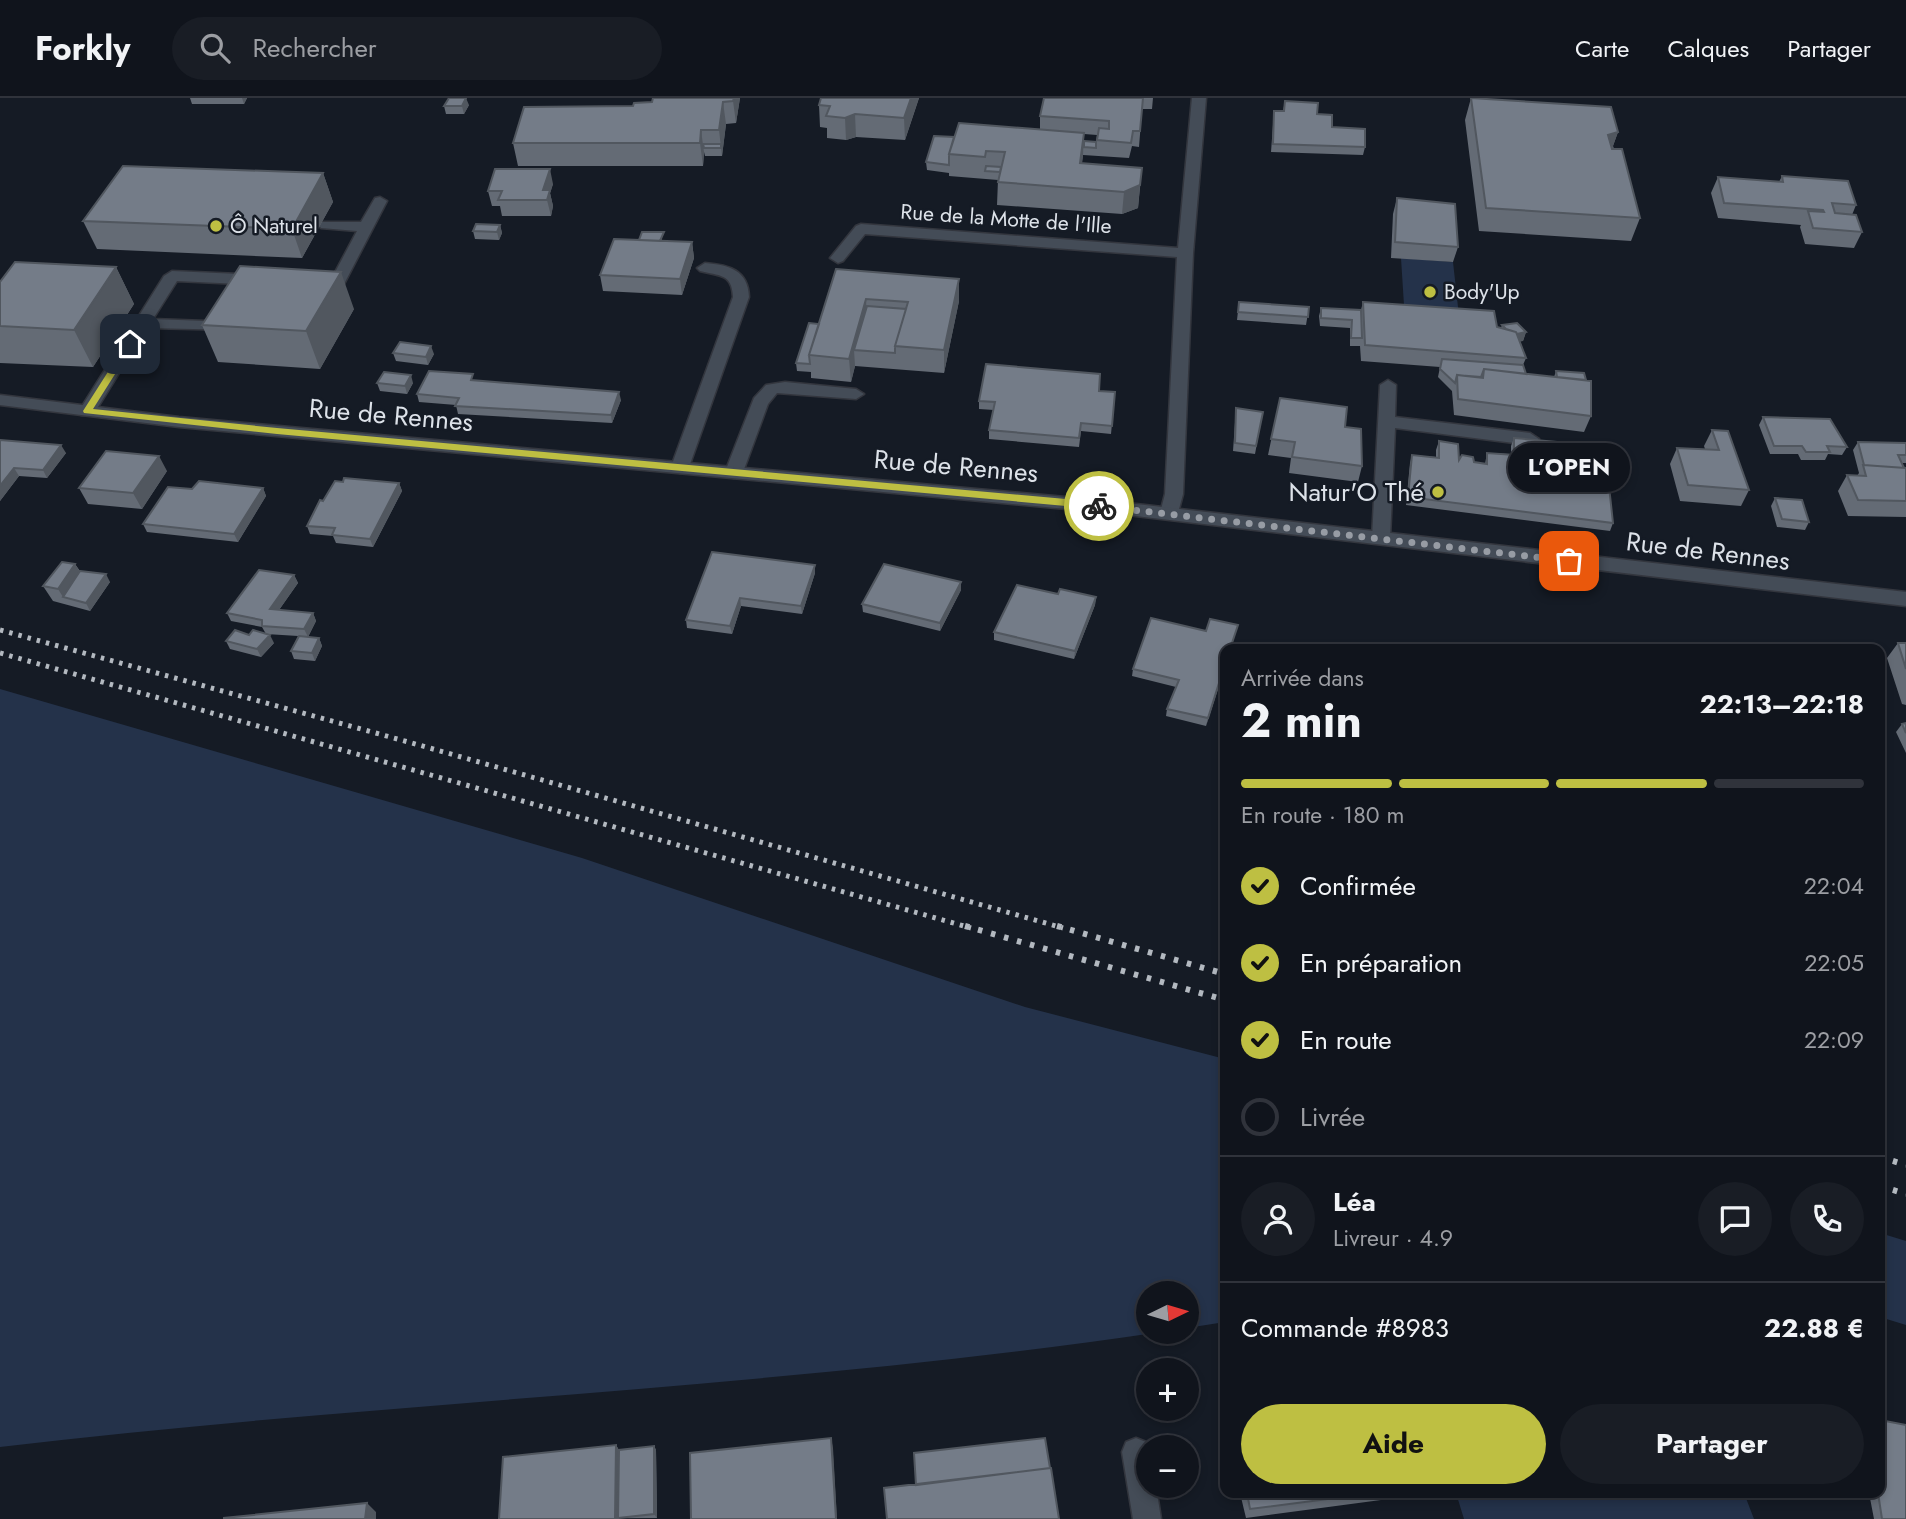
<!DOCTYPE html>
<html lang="fr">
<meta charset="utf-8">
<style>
:root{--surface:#10141c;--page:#191d25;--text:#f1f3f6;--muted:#9c9ea3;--line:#30333b;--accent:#bebf42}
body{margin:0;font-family:Jost,sans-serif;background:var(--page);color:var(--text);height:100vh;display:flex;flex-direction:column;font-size:26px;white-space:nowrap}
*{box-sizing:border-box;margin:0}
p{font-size:23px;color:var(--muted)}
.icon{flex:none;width:38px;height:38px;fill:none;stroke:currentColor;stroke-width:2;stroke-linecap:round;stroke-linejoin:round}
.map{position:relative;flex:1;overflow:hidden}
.drawer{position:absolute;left:1220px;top:546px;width:665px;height:854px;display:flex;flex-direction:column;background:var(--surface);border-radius:14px;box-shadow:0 4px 10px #0003,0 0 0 2px var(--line)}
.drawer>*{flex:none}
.needle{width:46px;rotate:85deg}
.controls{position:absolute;left:1136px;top:1183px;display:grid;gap:14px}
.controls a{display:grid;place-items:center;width:63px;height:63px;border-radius:50%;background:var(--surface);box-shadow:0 4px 10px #0003,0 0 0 2px var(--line);font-size:35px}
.pin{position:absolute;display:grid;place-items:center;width:60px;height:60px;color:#fff;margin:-30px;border-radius:14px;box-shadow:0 4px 10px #0006}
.courier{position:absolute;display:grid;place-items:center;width:70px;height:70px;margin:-35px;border:5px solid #bebf42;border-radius:50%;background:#fff;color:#222;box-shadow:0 2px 9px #0007}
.bubble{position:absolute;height:49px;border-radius:24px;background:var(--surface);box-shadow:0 4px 10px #0003,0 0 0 2px var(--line);font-size:23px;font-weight:700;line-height:49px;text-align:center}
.head em{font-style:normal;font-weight:700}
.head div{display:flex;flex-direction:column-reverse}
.head{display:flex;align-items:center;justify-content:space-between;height:119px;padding:0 21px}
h1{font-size:46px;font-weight:700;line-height:52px}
.bar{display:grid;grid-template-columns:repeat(4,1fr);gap:10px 7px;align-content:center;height:84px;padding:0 21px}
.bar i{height:9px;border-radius:5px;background:var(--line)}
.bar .on{background:var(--accent)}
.bar p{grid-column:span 4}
.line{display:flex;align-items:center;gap:18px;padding:0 21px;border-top:2px solid var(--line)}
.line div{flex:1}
.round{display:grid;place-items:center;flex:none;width:74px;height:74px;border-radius:37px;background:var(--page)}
ol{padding:0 21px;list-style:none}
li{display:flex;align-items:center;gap:21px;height:77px}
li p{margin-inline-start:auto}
li .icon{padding:7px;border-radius:50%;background:var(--accent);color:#111;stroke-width:4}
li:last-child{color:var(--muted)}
li i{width:38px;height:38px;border:4px solid var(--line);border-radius:50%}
.button{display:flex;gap:14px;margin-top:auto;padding:14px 21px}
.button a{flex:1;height:80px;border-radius:42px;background:var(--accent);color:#111;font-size:28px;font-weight:700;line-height:80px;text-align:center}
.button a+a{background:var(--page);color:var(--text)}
header{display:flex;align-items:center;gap:42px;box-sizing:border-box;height:98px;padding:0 35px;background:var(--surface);border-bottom:2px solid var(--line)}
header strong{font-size:33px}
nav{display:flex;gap:38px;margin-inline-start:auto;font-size:24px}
.search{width:490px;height:63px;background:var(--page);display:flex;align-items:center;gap:18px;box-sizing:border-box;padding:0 24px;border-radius:38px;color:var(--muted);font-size:26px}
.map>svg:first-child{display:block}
.green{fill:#24324a}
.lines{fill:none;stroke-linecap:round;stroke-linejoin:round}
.lane-casing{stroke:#33363e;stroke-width:3}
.street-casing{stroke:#33363e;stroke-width:3}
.secondary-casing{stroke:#33363e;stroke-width:3}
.lane{fill:#444c57;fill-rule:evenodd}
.street{fill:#444c57;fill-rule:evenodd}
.secondary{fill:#444c57;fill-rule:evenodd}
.rail-far1{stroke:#b3b9c0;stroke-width:5;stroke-dasharray:3.5 6;stroke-linecap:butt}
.rail{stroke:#b3b9c0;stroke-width:6;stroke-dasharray:4.5 9;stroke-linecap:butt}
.wall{fill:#646b75;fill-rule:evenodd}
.shaded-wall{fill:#51575f}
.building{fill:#747c88;stroke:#51575f;stroke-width:2}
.route{fill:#bebf42}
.done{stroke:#979ca4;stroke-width:7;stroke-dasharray:0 12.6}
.poi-dot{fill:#bebf42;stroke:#151b25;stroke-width:2.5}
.labels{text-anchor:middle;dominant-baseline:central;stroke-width:5;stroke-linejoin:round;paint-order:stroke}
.far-street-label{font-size:21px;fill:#dde2e9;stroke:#151b25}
.far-poi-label{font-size:21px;fill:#dde2e9;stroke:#151b25;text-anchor:start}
.street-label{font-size:26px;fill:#dde2e9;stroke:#151b25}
.poi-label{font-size:26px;fill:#dde2e9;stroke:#151b25;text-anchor:end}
</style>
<header>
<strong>Forkly</strong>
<div class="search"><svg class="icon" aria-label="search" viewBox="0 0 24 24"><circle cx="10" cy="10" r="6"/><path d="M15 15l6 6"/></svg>Rechercher</div>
<nav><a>Carte</a><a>Calques</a><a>Partager</a></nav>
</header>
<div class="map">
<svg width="1906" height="1421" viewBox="0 0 1906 1421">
<rect width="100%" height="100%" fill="#151b25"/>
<!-- green -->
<path class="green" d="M1401,160L1453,164L1460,227L1405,223Z
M0,591L582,760L1025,909L1225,961V1224L1187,1230L1186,1195H1148V1234H1161C776,1291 386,1303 0,1349Z
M1880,1135L1906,1143V1227L1880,1219Z
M1456,1395H1744L1754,1421H1464Z"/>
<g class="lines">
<defs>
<path id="lane" d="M380,99L387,103L343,188L313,187L311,184L313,181L332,180L357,133L321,130L319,127L321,124H361L375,100Z
M705,165C729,167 748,172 749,199L689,369L680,375L671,369L733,199C732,175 719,178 700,173L697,170Z
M172,173L259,177L267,182L259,187L177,183L153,221L232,224L240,229L238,232L147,230L93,317H81L79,313L164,178Z
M1388,282L1396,287L1395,319L1530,335L1539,341L1530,347L1395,330L1390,440L1387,444H1375L1372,440L1380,287Z
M785,284L856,291L864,296L856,301L777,295L768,306L743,374L734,380L728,378L725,374L754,300L766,287Z"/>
<path id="street" d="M1192,0H1206L1193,155L1183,396L1178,415L1169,421L1160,415L1165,396L1177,159L865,136L843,163L838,165L830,160L856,128L861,126L1178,150Z
M1136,1340L1146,1344L1148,1350V1388H1156L1161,1421H1133L1122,1354L1126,1344Z"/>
<path id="secondary" d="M0,297L179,319L1110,403L1906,494V508L1110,415L179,329L0,307Z"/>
</defs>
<!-- lane casing -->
<use href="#lane" class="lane-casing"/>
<!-- street casing -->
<use href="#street" class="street-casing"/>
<!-- secondary casing -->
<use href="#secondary" class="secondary-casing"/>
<!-- lane -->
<use href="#lane" class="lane"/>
<!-- street -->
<use href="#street" class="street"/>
<!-- secondary -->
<use href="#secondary" class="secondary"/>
<!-- rail-far1 -->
<path class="rail-far1" d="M0,532L412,645L1063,830
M0,555L971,830"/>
<!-- rail -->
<path class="rail" d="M965,828L1225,902
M1057,828L1225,876
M1880,1059L1906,1067
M1880,1088L1906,1096"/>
</g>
<!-- wall -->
<path class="wall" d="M190,0H247L244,6H192Z
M740,0L736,25L726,26L722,58H705L704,54L703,68H518L513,45L633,8Z
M919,0L905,42L856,39L846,42L827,40V30L820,29L819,7Z
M1044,0H1153L1152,11H1142L1139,49L1132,48L1129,60L1083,57L1082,66L1142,70L1138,110L1122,116L997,107L998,82L949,78V75L927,72L926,64L954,39L1040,31V18ZM1084,36L1097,37L1096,44L1084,43Z
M1471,0L1618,34L1613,48L1640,120L1631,143L1479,133L1465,22Z
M1285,3L1317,16L1332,29L1365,49L1363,57L1271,54L1274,13H1283Z
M469,7L464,16H446L444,8Z
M323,75L333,104L302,160L97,151L83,123Z
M1782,78L1856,107L1852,117L1862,134L1854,150L1805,146L1800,129L1801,127L1718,120L1711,95L1718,79L1779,84Z
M553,86L550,95L553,108L551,118H502L500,108H492L488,93Z
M1397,100L1458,149L1453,164L1391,160L1393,116Z
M500,127L502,135L499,142L475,141L473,133Z
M665,143L692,144L694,160L682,197L603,193L600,177Z
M116,169L134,206L93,269L0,265V184Z
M836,171L959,181V203L944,275L855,268L851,284L811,280V274L797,273L796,265L819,226Z
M1239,204L1309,209L1306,227L1237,222Z
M1363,204L1501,230L1502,227L1526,234L1523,243H1520L1526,260L1523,267L1526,276L1554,279L1556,273L1591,318L1584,334L1454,317L1452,293L1438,279L1440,269L1361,263L1360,248H1350V230L1320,228L1319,218L1321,210L1361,212Z
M354,211L320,271L218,264L202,227Z
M393,255L434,256L428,267L396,263Z
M474,282L621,302L612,325L458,316L456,307L419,304L417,296Z
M377,285H413L407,296L380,293Z
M1099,293L1115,294L1111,336L1081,333L1079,349L989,341V332L994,312L979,311V303Z
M1280,300L1345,329L1362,368L1358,384L1289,375L1291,360L1268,357Z
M1236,310L1263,314L1255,356L1233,353Z
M1763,319L1847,349L1842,357L1828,356L1825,362H1801L1798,356H1770L1759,327Z
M1712,332L1749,392L1741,408L1680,403L1670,366L1677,350L1705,351L1704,348Z
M1514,340L1613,425L1610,433L1406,407L1410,365L1412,357L1436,359V352L1439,343L1459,362L1485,366L1487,355L1511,356V348Z
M0,342L66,355L47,380L19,378L0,403Z
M1858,344L1906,345V365H1901L1904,370H1906V419L1848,418L1838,393L1847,377L1857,378L1859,375L1853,352Z
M167,373L142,411L88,406L79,390Z
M399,385L402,393L373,449L336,445L333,438L310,436L307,428L323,403Z
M263,390L266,398L238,444L147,434L143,426L192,391Z
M1775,400L1809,424L1805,432L1777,429L1771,408Z
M75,466L80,473L110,484L90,513L53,503L43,488Z
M815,467V475L802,516L741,508L732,536L687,530L686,522Z
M294,477L298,485L279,512L313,515L316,523L308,539L319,540L322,548L315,563L294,561L291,553L298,538L266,536L262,529L231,523L227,515Z
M961,484V492L940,533L863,514L862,506Z
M1058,496L1096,499L1095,507L1074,561L994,542V534Z
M1206,533L1236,535L1225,551V569L1206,628L1166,618L1167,611L1176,589L1132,578L1133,571Z
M226,543L274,545L261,559L230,551Z
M1898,545H1906V607L1902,606L1887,560Z
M1906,625V655L1896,634L1902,626Z
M616,1347L619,1352L654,1348L656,1352L657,1420L499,1421Z
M1240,1395H1400L1396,1400L1246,1420Z
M1869,1395H1880L1906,1421H1874Z"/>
<!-- shaded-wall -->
<path class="shaded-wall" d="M242,0H247L244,6Z
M466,0L469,7L464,16L462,8Z
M734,0H740L736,25L733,3Z
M911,0H919L905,42L904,20Z
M723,4L726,26L722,58L719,32Z
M855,16L856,39L846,42L845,20Z
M701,32L704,54L703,68L700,45Z
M1618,34L1610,56L1608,37Z
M1084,35L1083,57L1078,88L1080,65Z
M550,71L553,86L550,95L553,108L551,118L547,102L543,92Z
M323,75L333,104L302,160L292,131Z
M1140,87L1138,110L1122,116L1124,94Z
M500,127L502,135L499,142L497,134Z
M692,144L694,160L682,197L680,181Z
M116,169L134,206L93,269L74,232Z
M341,174L354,211L320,271L306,233Z
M959,181V203L944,275V252Z
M866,201L867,224L854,252L855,268L851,284L849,261Z
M1526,234L1523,243L1509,246L1511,237Z
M431,248L434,256L428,267L426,259Z
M411,277L413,285L407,296L405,288Z
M619,294L621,302L612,325L611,317Z
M61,347L66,355L47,380L43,372Z
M159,358L167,373L142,411L133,395Z
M14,370L19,378L0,403V388Z
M399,385L402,393L373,449L370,441Z
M263,390L266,398L238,444L234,436Z
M75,466L85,482L63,499L58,491Z
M815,467V475L802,516L801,508Z
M106,476L110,484L90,513L86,505Z
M294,477L298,485L274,519L270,511Z
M961,484V492L940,533V525Z
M1096,499L1095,507L1074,561L1075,553Z
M740,500L741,508L732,536L730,528Z
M313,515L316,523L308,539L304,531Z
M270,537L274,545L261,559L257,551Z
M319,540L322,548L315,563L312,555Z
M1225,566V569L1206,628L1208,620Z
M831,1340L833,1350L837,1421H836Z
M616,1347L621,1356L619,1421H615Z
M654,1348L656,1352L657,1420L654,1416Z
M367,1405L376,1414V1421H365Z"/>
<!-- building -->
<path class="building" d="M449,0H466L462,8H444Z
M653,0H734L733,3L723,4L719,32H701L700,45H513L524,9L633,8L634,5L652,4Z
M821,0H911L904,20L855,16L845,20L826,18L830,8L819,7Z
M1044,0H1143L1140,33H1133L1131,45L1097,42L1099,30L1109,31V23L1040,18Z
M1471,0L1611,9L1618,34L1608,37L1612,51H1622L1640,120L1486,110Z
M1285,3L1318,5L1317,16L1332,17V29L1365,31V49L1273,46L1274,13H1284Z
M959,25L1084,35L1080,65L1142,70L1140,87L1124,94L998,84L1005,54L986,53L985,59L949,56Z
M934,38L954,39L949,56V67L926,64Z
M1084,43L1096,44V50L1084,49Z
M703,46H721V50H704Z
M123,68L323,75L292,131L83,123Z
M986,68L1001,69L1000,74L985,73Z
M495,71H550L543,92H550L547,102H498L502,93H488Z
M1782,78L1848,83L1856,107L1832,105L1835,115L1856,117L1862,134L1813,130L1808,113L1824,114L1823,112L1724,105L1718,79L1783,84Z
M1397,100L1455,106L1458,149L1395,144Z
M476,126L500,127L497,134L473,133Z
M642,134H664L660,143L639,142Z
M614,141L692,144L680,181L600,177Z
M15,164L116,169L74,232L0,228V184Z
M240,168L341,174L306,233L202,227Z
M836,171L959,181L944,252L895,248L908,204L866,201L849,261L809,257Z
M1239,204L1309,209L1308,219L1238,214Z
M1363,204L1494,213L1497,229L1516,234L1526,260L1365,247Z
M867,208L906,211L895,248V255L854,252Z
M1321,210L1361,212L1362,240H1351L1352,222L1321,220Z
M809,225L819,226L809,257L810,266L796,265Z
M1517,225L1526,234L1517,236L1516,234L1506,231L1502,227Z
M400,244L431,248L426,259L393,255Z
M1442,261L1523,267L1526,276L1484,271L1481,279L1457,277L1455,285L1440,271Z
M986,266L1100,276L1099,293L1115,294L1112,328L1081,325L1079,340L989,332L995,304L979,303Z
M1484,271L1591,283V318L1458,301L1457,277L1483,280Z
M429,273L473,276L471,282L619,294L611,317L455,308L459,300L417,296Z
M1556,273L1584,275L1586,282L1557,279Z
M384,274L411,277L405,288L377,285Z
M1280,300L1347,309L1345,329L1361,331L1362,368L1292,359L1295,344L1271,341Z
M1236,310L1263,314L1256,348L1235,345Z
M1763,319L1830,321L1847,349L1827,348L1830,354H1806L1802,348H1774Z
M1712,332L1728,333L1749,392L1688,387L1677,350L1719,352Z
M1514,340L1601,348L1607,370L1613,425L1408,399L1412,357L1439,360V343L1458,346L1459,362L1462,357L1473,359L1474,364L1487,366V355L1514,357Z
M0,342L61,347L43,372L14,370L0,388Z
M1858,344L1906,345V357H1898L1904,370L1864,367Z
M106,353L159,358L133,395L79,390Z
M1863,367L1906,370V403L1858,402L1847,377L1866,378Z
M344,380L399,385L370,441L332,437L335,430L307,428L320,402L323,403L335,383L343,384Z
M199,383L263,390L234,436L143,426L168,389L192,391Z
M1775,400L1802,402L1809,424L1782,421Z
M712,454L815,467L801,508L740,500L730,528L686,522Z
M62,464L75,466L58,491L43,488Z
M884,466L961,484L940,525L862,506Z
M259,472L294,477L270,511L313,515L304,531L262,528V522L227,515Z
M80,473L106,476L86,505L63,499Z
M1017,487L1058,496L1060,491L1096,499L1075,553L994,534Z
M1151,520L1206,533L1210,521L1238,527L1230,551H1225V566L1208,620L1167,611L1179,582L1133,571Z
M235,532L249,537L253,532L270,537L257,551L226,543Z
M299,538L319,540L312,555L291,553Z
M1898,545H1906V571Z
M1906,625V635L1902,626Z
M1880,1322L1906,1327V1421H1882L1878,1395H1880Z
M831,1340L836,1421H691L690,1355Z
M1045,1340L1050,1370L916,1387L914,1355Z
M616,1347L615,1421H499L503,1359Z
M654,1348V1416L618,1420L619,1352Z
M1051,1370L1059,1421H887L884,1390Z
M1247,1395H1374L1250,1411Z
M367,1405L365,1421H224V1420Z"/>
<!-- route -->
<path class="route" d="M127,244L134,246L93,311L277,330L1099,404L1103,408L1099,411L277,336L84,315L83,313Z"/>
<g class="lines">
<!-- done -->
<path class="done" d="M1099,408L1569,463"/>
</g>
<!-- markers -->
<g class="poi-dot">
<circle cx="216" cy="128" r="7"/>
<circle cx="1430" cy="194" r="7"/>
<circle cx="1438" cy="394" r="7"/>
</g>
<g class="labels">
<!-- far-street labels -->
<g class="far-street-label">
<text transform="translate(1006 121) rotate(4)">Rue de la Motte de l'Ille</text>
</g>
<!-- far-poi labels -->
<g class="far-poi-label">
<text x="230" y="128">Ô Naturel</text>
<text x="1444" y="194">Body'Up</text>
</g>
<!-- street labels -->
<g class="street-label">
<text transform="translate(391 317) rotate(5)">Rue de Rennes</text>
<text transform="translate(956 368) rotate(5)">Rue de Rennes</text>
<text transform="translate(1708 453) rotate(7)">Rue de Rennes</text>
</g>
<!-- poi labels -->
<g class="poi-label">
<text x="1424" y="394">Natur'O Thé</text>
</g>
</g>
</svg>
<div class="controls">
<a><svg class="needle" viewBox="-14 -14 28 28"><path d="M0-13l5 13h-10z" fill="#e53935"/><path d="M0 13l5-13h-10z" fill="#9c9ea3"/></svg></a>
<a>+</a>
<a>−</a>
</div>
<div class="pin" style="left:1569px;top:463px;background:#ea580c"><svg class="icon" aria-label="bag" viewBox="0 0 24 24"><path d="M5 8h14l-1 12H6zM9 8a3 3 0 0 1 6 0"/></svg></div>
<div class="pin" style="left:130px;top:246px;background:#1f2937"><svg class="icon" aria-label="home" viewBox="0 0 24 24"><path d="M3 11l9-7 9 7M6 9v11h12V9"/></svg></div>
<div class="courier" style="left:1099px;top:408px"><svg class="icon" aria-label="bike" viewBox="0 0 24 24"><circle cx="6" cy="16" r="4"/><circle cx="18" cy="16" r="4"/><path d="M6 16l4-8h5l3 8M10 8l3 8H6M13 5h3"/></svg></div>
<div class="bubble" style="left:1508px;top:345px;width:122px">L’OPEN</div>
<section class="drawer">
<div class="head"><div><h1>2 min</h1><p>Arrivée dans</p></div><em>22:13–22:18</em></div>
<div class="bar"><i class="on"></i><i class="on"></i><i class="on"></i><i></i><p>En route · 180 m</p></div>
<ol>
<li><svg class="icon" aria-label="check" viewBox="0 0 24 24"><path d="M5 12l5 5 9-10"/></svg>Confirmée<p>22:04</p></li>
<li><svg class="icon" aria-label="check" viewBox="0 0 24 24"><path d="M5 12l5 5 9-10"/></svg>En préparation<p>22:05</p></li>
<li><svg class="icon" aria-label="check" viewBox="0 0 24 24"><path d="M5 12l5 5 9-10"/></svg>En route<p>22:09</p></li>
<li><i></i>Livrée</li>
</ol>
<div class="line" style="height:126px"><a class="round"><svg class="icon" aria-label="person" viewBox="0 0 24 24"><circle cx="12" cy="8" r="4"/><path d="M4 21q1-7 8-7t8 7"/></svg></a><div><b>Léa</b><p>Livreur · 4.9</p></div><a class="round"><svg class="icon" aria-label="chat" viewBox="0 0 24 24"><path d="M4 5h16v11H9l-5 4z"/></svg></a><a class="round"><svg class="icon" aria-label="phone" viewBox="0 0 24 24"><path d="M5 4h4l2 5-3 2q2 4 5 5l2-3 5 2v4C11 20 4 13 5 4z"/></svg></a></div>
<div class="line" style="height:91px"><div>Commande #8983</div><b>22.88 €</b></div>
<div class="button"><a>Aide</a><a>Partager</a></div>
</section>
</div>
